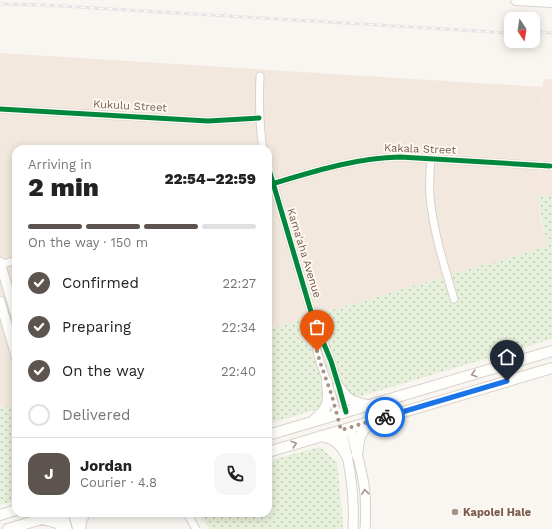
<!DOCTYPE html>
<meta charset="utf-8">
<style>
:root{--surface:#fff;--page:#f6f6f6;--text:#222;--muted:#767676;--line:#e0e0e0;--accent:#5d544f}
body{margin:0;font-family:"Work Sans",sans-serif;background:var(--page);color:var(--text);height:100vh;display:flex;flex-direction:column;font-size:15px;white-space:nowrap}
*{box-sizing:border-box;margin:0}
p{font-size:13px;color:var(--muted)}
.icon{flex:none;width:22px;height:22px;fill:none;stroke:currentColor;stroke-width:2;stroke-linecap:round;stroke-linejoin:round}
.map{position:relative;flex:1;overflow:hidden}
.details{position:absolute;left:12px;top:145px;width:260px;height:372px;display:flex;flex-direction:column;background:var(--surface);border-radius:12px;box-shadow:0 2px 10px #0003}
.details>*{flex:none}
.needle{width:26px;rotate:168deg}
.tools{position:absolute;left:504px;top:12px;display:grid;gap:8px}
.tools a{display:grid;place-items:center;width:36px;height:36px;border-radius:8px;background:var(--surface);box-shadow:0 2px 10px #0003;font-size:20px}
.pin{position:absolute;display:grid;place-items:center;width:34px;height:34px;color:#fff;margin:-41px -17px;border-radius:50% 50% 50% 0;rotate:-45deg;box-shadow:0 0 4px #0007}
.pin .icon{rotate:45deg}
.courier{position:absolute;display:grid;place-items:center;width:40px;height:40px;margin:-20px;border:3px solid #1a73e8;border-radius:50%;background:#fff;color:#222;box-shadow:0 1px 5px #0007}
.headline em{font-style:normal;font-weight:800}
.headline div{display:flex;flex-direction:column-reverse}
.headline{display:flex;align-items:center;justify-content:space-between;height:68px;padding:0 16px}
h1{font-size:26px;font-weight:800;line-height:30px}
.bar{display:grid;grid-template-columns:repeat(4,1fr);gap:6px 4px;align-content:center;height:48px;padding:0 16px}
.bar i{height:5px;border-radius:3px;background:var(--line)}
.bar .on{background:var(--accent)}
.bar p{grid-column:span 4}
.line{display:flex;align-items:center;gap:10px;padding:0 16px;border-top:1px solid var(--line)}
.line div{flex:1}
.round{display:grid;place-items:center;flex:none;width:42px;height:42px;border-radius:12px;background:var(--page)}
ol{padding:0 16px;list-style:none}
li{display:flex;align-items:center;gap:12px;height:44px}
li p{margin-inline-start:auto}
li .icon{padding:4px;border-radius:50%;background:var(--accent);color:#fff;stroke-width:4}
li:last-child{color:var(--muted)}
li i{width:22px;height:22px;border:2px solid var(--line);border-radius:50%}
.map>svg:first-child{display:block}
.residential{fill:#f2e8de}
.commercial{fill:#f6e8e1}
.grass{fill:url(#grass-dots)}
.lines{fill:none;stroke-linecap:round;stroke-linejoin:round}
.minor-casing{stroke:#d7d1cb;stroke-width:9}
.tertiary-casing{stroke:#d7d1cb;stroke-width:11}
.secondary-casing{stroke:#d9d2cb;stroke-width:12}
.minor{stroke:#fefefd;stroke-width:7}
.tertiary{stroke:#fefefd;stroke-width:9}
.secondary{stroke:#fefefd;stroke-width:10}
.rail-casing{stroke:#e6e3e7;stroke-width:3}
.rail{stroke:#fffaf3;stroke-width:1.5;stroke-dasharray:4.5;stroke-linecap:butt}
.cycleway-casing{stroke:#fffaf3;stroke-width:8}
.cycleway{stroke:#00873e;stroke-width:5}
.oneway{stroke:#a8958b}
.done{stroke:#a69286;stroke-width:4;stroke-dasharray:0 7.2}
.route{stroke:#1a73e8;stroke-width:5}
.poi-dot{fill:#a69286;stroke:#fffaf3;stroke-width:1.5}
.labels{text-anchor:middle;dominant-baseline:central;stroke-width:3.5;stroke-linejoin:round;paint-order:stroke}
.street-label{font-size:11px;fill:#7a5c4d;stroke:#fffaf3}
.poi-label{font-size:11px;font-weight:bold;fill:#7a5c4d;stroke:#fffaf3;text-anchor:start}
</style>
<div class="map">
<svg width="552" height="529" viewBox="0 0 552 529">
<defs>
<pattern id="grass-dots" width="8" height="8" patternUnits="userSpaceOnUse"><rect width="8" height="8" fill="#e7f0db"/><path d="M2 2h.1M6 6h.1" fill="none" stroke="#c0c6b4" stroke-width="1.8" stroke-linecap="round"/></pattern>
</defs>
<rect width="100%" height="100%" fill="#f9f5f0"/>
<!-- residential -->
<path class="residential" d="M0,53L542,87L538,195L539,207L541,221L549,246L268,329V149H16V403L0,408Z"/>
<!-- commercial -->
<path class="commercial" d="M544,79H552V196L538,195L542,87Z"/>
<!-- grass -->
<path class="grass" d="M538,195L552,196V339L268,424V329L548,246L539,207Z
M16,403V500L0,505V408Z
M320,447L337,462L343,523L342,529H210L197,513H268V461Z"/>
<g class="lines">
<defs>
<path id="minor" d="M260,76C259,101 259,125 263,149
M0,109L208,121L259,118
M431,159C430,171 429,184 430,196C433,231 444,265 454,299
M268,166L312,315L331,361L339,387L346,412
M268,185C312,172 354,158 400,157L550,166
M0,265L16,260
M314,325L317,351L320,362L332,396L337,415
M187,513L196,529"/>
<path id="tertiary" d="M0,262L16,316
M0,301L16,356
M350,428C355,447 361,466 364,485C366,500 366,514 365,529
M341,430C350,463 355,495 353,529
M63,513L67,529
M73,513L78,529"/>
<path id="secondary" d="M516,0L552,2
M339,387C347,400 352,402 367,405
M314,420C330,407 329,401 327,382
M268,435L552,351
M321,436C336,439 340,444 347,456
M268,452L552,368
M357,455C359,439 359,432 372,422
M0,515L16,510
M42,519L57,523L65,529
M8,529L62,513
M80,529L81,521L85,513"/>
</defs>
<!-- minor casing -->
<use href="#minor" class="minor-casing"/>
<!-- tertiary casing -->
<use href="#tertiary" class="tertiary-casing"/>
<!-- secondary casing -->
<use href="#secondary" class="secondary-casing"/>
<!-- minor -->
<use href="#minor" class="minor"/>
<!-- tertiary -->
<use href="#tertiary" class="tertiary"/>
<!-- secondary -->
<use href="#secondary" class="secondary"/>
<defs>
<path id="rail" d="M0,4L45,5L511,33
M533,31L552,33"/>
</defs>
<!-- rail casing -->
<use href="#rail" class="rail-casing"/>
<!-- rail -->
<use href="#rail" class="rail"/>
<defs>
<path id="cycleway" d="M0,109L208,121L259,118
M268,166L312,315L331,361L339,387L346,412
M268,185C312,172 354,158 400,157L550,166"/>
</defs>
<!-- cycleway casing -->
<use href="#cycleway" class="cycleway-casing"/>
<!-- cycleway -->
<use href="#cycleway" class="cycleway"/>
</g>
<!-- one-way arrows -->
<defs><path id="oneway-chevron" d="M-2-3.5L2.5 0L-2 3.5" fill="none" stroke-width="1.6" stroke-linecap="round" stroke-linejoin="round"/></defs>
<g class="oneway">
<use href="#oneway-chevron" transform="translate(474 374) rotate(164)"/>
<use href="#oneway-chevron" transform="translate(294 444) rotate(-17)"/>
<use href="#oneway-chevron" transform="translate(365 492) rotate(-96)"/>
</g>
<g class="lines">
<!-- done -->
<path class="done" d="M317,351L320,362L332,396L341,430L385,417"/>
<!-- route -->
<path class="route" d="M385,417L507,381"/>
</g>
<!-- markers -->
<circle class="poi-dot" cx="455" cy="512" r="4"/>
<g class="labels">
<!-- street labels -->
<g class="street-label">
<text transform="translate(130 106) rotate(3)">Kukulu Street</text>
<text transform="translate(420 149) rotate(2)">Kakala Street</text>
<text transform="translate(304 253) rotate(73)">Kama'aha Avenue</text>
</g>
<!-- poi labels -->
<g class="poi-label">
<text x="463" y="512">Kapolei Hale</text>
</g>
</g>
</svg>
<div class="tools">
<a><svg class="needle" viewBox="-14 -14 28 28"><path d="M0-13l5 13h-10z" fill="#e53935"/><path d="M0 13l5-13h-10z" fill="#767676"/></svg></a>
</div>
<div class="pin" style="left:317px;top:351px;background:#ea580c"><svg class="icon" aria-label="bag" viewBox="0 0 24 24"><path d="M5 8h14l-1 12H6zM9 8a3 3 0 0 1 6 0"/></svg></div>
<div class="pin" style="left:507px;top:381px;background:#1f2937"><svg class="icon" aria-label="home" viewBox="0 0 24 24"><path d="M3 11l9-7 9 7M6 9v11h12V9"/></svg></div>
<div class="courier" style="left:385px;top:417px"><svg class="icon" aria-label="bike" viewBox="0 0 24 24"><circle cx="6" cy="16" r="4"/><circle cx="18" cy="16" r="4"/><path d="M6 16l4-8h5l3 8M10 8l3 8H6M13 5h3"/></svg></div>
<section class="details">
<div class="headline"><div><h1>2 min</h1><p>Arriving in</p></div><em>22:54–22:59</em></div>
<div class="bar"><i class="on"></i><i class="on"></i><i class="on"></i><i></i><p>On the way · 150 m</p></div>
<ol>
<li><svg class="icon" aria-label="check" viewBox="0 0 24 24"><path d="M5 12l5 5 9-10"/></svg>Confirmed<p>22:27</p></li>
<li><svg class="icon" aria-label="check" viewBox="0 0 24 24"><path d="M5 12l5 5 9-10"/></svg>Preparing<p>22:34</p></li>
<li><svg class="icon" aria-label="check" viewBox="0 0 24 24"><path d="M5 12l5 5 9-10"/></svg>On the way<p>22:40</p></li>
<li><i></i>Delivered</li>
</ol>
<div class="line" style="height:72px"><b class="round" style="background:var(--accent);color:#fff">J</b><div><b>Jordan</b><p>Courier · 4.8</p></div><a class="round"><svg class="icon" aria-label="phone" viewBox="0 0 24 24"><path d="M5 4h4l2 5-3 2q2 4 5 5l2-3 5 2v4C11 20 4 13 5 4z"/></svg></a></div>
</section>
</div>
